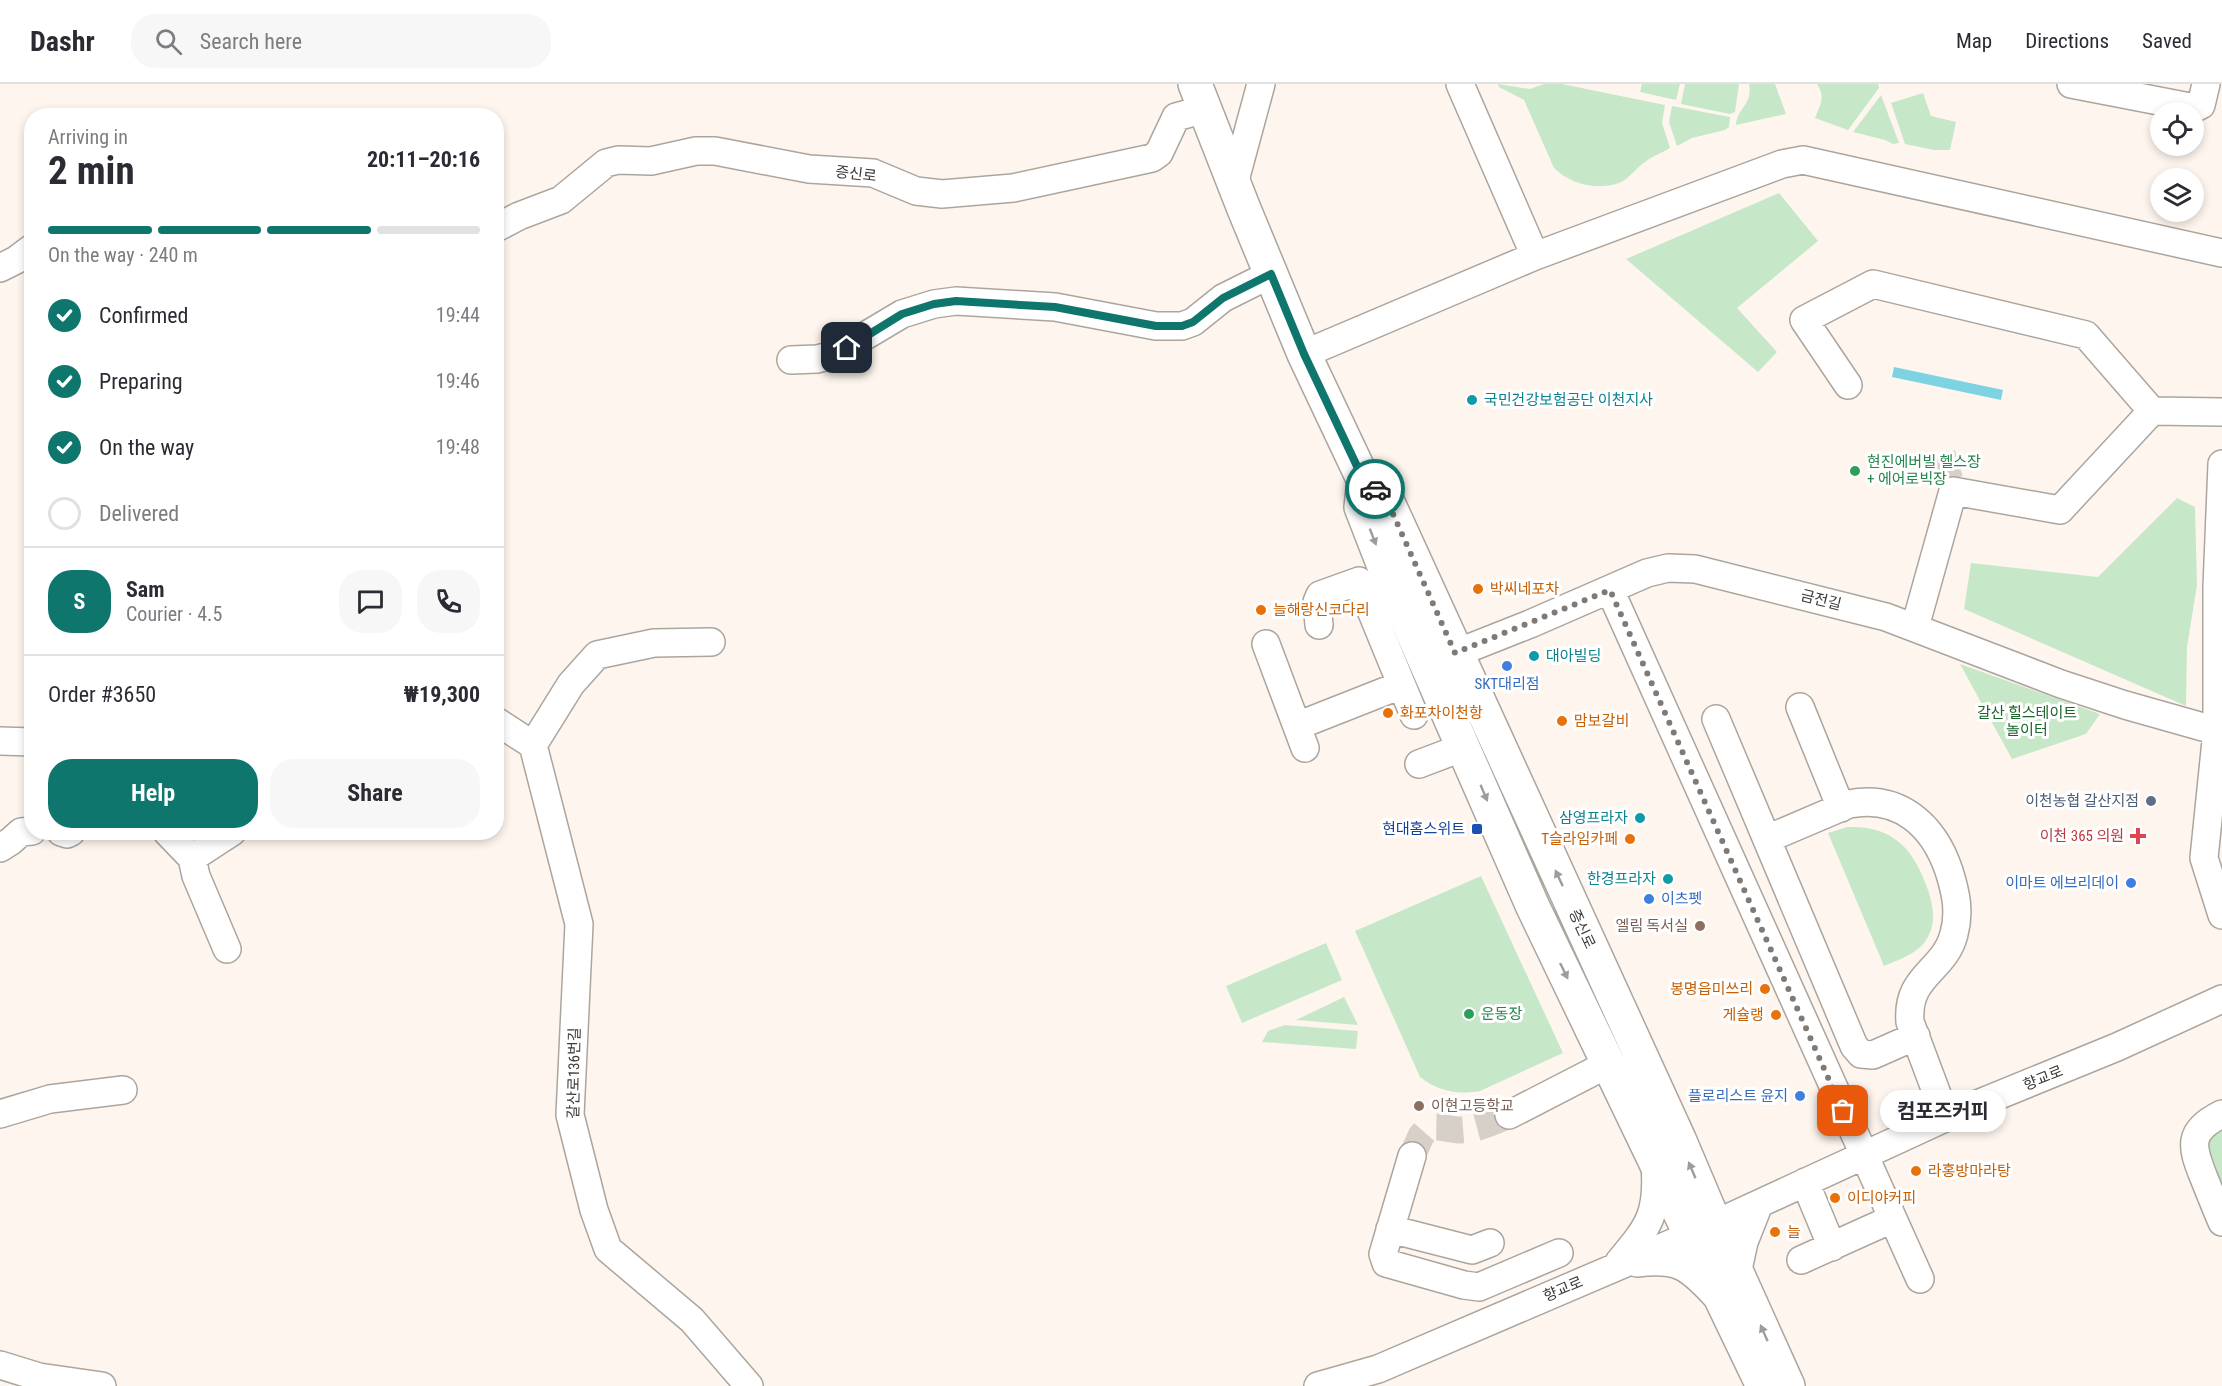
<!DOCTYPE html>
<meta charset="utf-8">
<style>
:root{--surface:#fff;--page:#f7f7f7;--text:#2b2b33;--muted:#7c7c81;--line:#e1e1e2;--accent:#0f766e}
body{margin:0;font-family:"Roboto Condensed","Noto Sans KR",sans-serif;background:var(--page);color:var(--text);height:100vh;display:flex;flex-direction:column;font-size:22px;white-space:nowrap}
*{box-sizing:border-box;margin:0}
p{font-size:20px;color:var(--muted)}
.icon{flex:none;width:33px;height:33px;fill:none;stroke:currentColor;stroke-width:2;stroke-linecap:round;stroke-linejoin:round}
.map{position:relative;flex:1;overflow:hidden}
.details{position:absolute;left:24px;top:24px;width:480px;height:732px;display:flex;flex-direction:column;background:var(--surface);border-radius:24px;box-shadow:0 3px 9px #0003}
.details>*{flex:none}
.tools{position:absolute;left:2150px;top:18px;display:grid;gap:12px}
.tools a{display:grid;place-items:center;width:54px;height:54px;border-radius:50%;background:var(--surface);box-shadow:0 3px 9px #0003;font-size:30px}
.pin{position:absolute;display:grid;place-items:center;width:51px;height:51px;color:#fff;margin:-26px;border-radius:12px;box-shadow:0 3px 9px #0006}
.courier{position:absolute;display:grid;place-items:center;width:60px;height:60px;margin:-30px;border:4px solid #0f766e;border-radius:50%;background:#fff;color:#222;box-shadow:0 2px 8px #0007}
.bubble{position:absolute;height:42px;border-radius:21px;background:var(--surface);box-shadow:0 3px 9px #0003;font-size:20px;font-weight:700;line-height:42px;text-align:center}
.summary em{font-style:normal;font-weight:700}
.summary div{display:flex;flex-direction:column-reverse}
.summary{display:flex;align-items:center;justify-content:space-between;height:102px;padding:0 24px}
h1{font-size:39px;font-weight:700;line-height:45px}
.bar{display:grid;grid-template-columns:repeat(4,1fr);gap:9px 6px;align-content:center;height:72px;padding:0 24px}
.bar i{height:8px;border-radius:4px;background:var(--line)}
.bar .active{background:var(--accent)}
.bar p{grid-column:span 4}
.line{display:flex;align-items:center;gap:15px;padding:0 24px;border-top:2px solid var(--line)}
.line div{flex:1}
.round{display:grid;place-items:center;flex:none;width:63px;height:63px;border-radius:24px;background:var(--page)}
ol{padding:0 24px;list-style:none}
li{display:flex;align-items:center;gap:18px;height:66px}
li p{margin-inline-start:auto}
li .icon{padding:6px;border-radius:50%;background:var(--accent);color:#fff;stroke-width:4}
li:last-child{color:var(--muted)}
li i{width:33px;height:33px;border:3px solid var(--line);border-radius:50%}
.button{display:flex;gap:12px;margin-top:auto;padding:12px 24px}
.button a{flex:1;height:69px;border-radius:24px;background:var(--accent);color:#fff;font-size:24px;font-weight:700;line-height:69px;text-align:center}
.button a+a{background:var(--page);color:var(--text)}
header{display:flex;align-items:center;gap:36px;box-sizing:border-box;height:84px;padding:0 30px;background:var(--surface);border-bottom:2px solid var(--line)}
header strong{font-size:28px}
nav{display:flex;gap:33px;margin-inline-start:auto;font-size:21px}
.search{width:420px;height:54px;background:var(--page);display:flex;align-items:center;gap:15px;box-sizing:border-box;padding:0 21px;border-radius:24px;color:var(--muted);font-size:22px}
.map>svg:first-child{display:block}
.green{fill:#c6e8c9}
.water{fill:#7ed3e2}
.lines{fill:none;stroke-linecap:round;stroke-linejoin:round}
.minor-tunnel{stroke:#d7d0c9;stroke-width:27;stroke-dasharray:27 14;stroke-linecap:butt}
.minor-casing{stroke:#aca59e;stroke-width:30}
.major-casing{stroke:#aca59e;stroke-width:36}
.minor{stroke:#fff;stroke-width:27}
.major{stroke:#fff;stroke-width:33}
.oneway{fill:#9d9c9a}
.done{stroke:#7f7a76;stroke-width:6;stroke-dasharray:0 10.8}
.route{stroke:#0f766e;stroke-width:8}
.culture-dot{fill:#0f9aa8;stroke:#fff;stroke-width:2}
.leisure-dot{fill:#2e9e5b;stroke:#fff;stroke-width:2}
.food-dot{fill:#e8710a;stroke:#fff;stroke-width:2}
.shop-dot{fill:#3f7fe0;stroke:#fff;stroke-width:2}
.service-dot{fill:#5c6f8a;stroke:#fff;stroke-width:2}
.transit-dot{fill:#1a4fb4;stroke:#fff;stroke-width:2}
.health-dot{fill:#e0444e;stroke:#fff;stroke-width:2}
.education-dot{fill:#8d6e63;stroke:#fff;stroke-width:2}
.labels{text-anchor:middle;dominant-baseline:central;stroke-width:6;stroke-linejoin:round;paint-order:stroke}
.street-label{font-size:15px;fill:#3b3835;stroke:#fff}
.culture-label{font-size:15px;fill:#0d838f;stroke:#fff;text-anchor:start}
.leisure-label{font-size:15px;fill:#27864d;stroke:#fff;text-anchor:start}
.food-label{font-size:15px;fill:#c56008;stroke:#fff;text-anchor:start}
.shop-label{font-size:15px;fill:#366cbe;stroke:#fff;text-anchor:end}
.park-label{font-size:15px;fill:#1a652b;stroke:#fff}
.service-label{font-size:15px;fill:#4e5e75;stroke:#fff;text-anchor:end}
.transit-label{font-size:15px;fill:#164399;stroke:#fff;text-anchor:end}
.health-label{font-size:15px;fill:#be3a42;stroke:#fff;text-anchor:end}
.education-label{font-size:15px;fill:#785e54;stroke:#fff;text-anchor:end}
</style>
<header>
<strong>Dashr</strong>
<div class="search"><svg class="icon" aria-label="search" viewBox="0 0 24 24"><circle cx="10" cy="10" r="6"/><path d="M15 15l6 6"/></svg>Search here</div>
<nav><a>Map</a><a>Directions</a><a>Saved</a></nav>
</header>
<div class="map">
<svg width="2222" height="1302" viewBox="0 0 2222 1302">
<rect width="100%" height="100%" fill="#fef6ee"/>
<!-- green -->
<path class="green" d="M1498,0L1530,5L1544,0H1562L1665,21L1662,39L1670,64C1662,69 1652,72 1645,78C1636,84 1629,95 1619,99C1597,107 1570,100 1554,84L1524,16L1499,3Z
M1642,0H1680L1676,16L1640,8Z
M1685,0H1739L1735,28L1730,30L1681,20Z
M1749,0H1775L1786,30L1736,41C1737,24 1753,21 1749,0Z
M1817,0H1878L1879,4L1848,46L1815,34C1820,20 1826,14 1817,0Z
M1923,9L1931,32L1956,38L1950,66H1934L1905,60L1891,19Z
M1881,11L1899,59L1893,60L1885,56L1853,48Z
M1672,22L1730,33L1729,43L1725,46L1692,54L1677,62L1669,38Z
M1779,109L1818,157L1737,224L1777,268L1758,288L1626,175Z
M2177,414L2195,423L2197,501L2187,563L2186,622L1964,525L1971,479L2098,493Z
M1960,580L2100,630L2086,650L2012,675Z
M1847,743C1893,741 1914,765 1928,806C1934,825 1937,842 1924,859C1914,871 1898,876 1884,882L1828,749Z
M1481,792L1563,969L1480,1007C1457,1011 1438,1007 1420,993L1355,847Z
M1326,859L1342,896L1242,939L1226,902Z
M1344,913L1358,941L1296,936Z
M1285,941L1358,947L1356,965L1262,958L1268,947Z
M2222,1047V1103L2218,1105L2207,1061L2211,1054Z"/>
<!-- water -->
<path class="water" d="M1894,283L2003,306L2001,316L1892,293Z"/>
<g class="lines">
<!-- minor-tunnel -->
<path class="minor-tunnel" d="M1942,370L1953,407
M1412,1072L1421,1052L1428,1044C1438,1041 1447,1045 1458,1046C1476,1046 1493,1038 1509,1031"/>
<defs>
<path id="minor" d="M1460,0L1535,172
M2071,0L2195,24L2201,21L2206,0
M1234,100L1261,0
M496,144L519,132L561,116L606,79L618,76L651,77L696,67H715L809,85L873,89L916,107L942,110L1013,104L1152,74L1159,69L1176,33L1205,25
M0,184L16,176L32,164
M1304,270L1535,172L1782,80L1803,76L2222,169
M791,276L817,275L833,271L902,230L934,220L956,217L1055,223L1156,242H1182L1193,238L1223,214L1271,190
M1848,301L1804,236L1873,200L2086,251L2152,327
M2222,380L2217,503V647L2204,774L2222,831
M1610,506L1920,1195
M1319,541L1317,518L1320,511L1359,497L1414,631
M1915,543L1953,407L2060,426L2152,327L2222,328
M1266,560L1305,664
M1439,576L1530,540L1647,489L1668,484L1695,485L1886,533L2061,600L2125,621L2217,647
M1800,623L1841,724
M1716,635L1854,962L1861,970L1873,971L1916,952
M496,637L533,661L579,840L570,1031L594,1126L608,1165L692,1236L749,1302
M1297,642L1401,601
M0,657L32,658
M533,661L571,600L597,571L654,559L711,558
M1419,680L1464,663
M61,748L67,750L71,748
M167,748L192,774L232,748
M1767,755L1849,720C1900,710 1934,742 1949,787C1956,809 1960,828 1954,850C1945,887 1906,891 1910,938L1946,1034
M0,764L11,757L21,748L32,747
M192,774L196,792L227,865
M0,1030L50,1015L123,1006
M2222,1030C2187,1047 2191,1062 2204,1094C2210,1109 2216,1124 2222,1138
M1509,1031L1608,980
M1412,1072L1383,1170L1386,1179L1464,1201L1479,1203L1559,1169
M1805,1098L1832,1163
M1390,1145L1472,1166L1490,1159
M1801,1176L1892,1135
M1619,1178C1649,1142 1659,1130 1655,1081
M1637,1179C1678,1174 1688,1182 1715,1211
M1737,1190L1744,1158L1759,1120
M0,1281L39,1293L102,1302
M1318,1302L1378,1285L1691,1151L1958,1028L2117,963L2222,915"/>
<path id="major" d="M1195,0L1244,125L1304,270L1364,397L1385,412L1679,1055L1715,1140L1788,1302
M1364,397L1361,423L1387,490L1533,823L1763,1302"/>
</defs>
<!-- minor casing -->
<use href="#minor" class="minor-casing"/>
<!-- major casing -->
<use href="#major" class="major-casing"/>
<!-- minor -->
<use href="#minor" class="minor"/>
<!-- major -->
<use href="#major" class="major"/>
</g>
<!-- one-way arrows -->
<defs><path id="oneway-solid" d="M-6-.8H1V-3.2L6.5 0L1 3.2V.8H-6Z" transform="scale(1.5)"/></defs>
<g class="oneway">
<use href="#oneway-solid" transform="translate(1373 453) rotate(69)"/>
<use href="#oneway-solid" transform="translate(1484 709) rotate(67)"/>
<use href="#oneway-solid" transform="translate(1559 794) rotate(-115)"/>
<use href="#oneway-solid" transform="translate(1564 887) rotate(64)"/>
<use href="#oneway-solid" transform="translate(1692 1086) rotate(-113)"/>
<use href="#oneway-solid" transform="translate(1764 1249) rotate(-114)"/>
</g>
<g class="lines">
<!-- done -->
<path class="done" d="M1375,405L1385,412L1455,569L1610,506L1843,1027"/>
<!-- route -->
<path class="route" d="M847,264L902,230L934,220L956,217L1055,223L1156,242H1182L1193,238L1223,214L1271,190L1304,270L1364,397L1375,405"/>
</g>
<!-- markers -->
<g class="culture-dot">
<circle cx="1472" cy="316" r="6"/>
<circle cx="1534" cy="572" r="6"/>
<circle cx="1640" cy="734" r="6"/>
<circle cx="1668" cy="795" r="6"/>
</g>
<g class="leisure-dot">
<circle cx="1855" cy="387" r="6"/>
<circle cx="1469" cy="930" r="6"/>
</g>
<g class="food-dot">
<circle cx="1478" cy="505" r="6"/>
<circle cx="1261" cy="526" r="6"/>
<circle cx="1388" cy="629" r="6"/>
<circle cx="1562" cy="637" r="6"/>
<circle cx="1630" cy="755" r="6"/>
<circle cx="1765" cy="905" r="6"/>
<circle cx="1776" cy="931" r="6"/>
<circle cx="1916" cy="1087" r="6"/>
<circle cx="1835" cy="1114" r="6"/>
<circle cx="1775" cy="1148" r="6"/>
</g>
<g class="shop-dot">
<circle cx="1507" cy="582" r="6"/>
<circle cx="2131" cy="799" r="6"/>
<circle cx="1649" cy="815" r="6"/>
<circle cx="1800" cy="1012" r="6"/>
</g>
<circle class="service-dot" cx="2151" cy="717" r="6"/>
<rect class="transit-dot" x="1471" y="739" width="12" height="12" rx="3"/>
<path class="health-dot" d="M2135 743h6v6h6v6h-6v6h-6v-6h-6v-6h6z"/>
<g class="education-dot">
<circle cx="1700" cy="842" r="6"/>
<circle cx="1419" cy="1022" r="6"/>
</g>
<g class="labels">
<!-- street labels -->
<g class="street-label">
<text transform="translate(856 90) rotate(7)">증신로</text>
<text transform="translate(1821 516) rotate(14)">금전길</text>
<text transform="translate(1582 845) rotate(65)">증신로</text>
<text transform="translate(574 989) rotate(-89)">갈산로136번길</text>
<text transform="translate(2043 994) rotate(-22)">향교로</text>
<text transform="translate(1563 1205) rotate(-23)">향교로</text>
</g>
<!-- culture labels -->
<g class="culture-label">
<text x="1484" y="316">국민건강보험공단 이천지사</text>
<text x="1546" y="572">대아빌딩</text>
<text x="1628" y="734" text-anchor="end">삼영프라자</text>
<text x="1656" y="795" text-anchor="end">한경프라자</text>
</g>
<!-- leisure labels -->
<g class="leisure-label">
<text x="1867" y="378">현진에버빌 헬스장<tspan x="1867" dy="17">+ 에어로빅장</tspan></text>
<text x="1481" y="930">운동장</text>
</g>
<!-- food labels -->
<g class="food-label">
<text x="1490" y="505">박씨네포차</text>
<text x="1273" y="526">늘해랑신코다리</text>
<text x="1400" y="629">화포차이천항</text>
<text x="1574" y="637">맘보갈비</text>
<text x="1618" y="755" text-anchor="end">T슬라임카페</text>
<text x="1753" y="905" text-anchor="end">봉명읍미쓰리</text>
<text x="1764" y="931" text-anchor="end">게슐랭</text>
<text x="1928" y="1087">라홍방마라탕</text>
<text x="1847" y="1114">이디야커피</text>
<text x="1787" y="1148">늘</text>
</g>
<!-- shop labels -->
<g class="shop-label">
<text x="1507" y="600" text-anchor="middle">SKT대리점</text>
<text x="2119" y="799">이마트 에브리데이</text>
<text x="1661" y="815" text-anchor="start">이츠펫</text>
<text x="1788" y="1012">플로리스트 윤지</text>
</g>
<!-- park labels -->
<g class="park-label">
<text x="2027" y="629">갈산 힐스테이트<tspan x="2027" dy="17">놀이터</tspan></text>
</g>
<!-- service labels -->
<g class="service-label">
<text x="2139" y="717">이천농협 갈산지점</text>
</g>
<!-- transit labels -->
<g class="transit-label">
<text x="1465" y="745">현대홈스위트</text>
</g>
<!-- health labels -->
<g class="health-label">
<text x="2124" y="752">이천 365 의원</text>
</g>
<!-- education labels -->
<g class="education-label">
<text x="1688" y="842">엘림 독서실</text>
<text x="1431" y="1022" text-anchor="start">이현고등학교</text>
</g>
</g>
</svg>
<div class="tools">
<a><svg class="icon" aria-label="locate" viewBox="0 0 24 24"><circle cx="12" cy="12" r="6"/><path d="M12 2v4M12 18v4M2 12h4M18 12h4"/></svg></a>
<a><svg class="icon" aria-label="layers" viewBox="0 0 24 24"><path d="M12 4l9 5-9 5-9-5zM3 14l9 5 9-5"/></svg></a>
</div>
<div class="pin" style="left:1843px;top:1027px;background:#ea580c"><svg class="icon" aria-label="bag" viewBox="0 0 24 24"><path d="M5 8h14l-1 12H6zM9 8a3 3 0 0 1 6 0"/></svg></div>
<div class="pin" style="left:847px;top:264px;background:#1f2937"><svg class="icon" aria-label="home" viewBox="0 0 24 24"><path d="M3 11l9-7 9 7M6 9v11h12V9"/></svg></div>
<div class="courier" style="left:1375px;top:405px"><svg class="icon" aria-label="car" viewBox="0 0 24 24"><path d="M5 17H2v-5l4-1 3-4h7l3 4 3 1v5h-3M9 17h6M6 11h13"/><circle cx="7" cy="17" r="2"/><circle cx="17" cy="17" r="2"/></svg></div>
<div class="bubble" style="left:1880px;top:1006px;width:126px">컴포즈커피</div>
<section class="details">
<div class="summary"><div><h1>2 min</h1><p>Arriving in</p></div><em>20:11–20:16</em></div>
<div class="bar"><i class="active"></i><i class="active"></i><i class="active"></i><i></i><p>On the way · 240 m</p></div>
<ol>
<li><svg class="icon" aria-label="check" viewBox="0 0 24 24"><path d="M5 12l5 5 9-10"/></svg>Confirmed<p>19:44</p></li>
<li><svg class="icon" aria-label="check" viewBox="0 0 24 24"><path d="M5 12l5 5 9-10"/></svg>Preparing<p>19:46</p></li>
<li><svg class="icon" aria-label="check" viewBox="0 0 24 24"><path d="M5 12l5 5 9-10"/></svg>On the way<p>19:48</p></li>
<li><i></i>Delivered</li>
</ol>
<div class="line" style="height:108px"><b class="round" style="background:var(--accent);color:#fff">S</b><div><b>Sam</b><p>Courier · 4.5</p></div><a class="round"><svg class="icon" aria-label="chat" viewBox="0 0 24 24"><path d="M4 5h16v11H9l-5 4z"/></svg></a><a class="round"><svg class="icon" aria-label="phone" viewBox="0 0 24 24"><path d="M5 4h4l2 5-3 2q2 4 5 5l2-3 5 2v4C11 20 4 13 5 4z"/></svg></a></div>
<div class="line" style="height:78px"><div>Order #3650</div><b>₩19,300</b></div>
<div class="button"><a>Help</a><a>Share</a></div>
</section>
</div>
